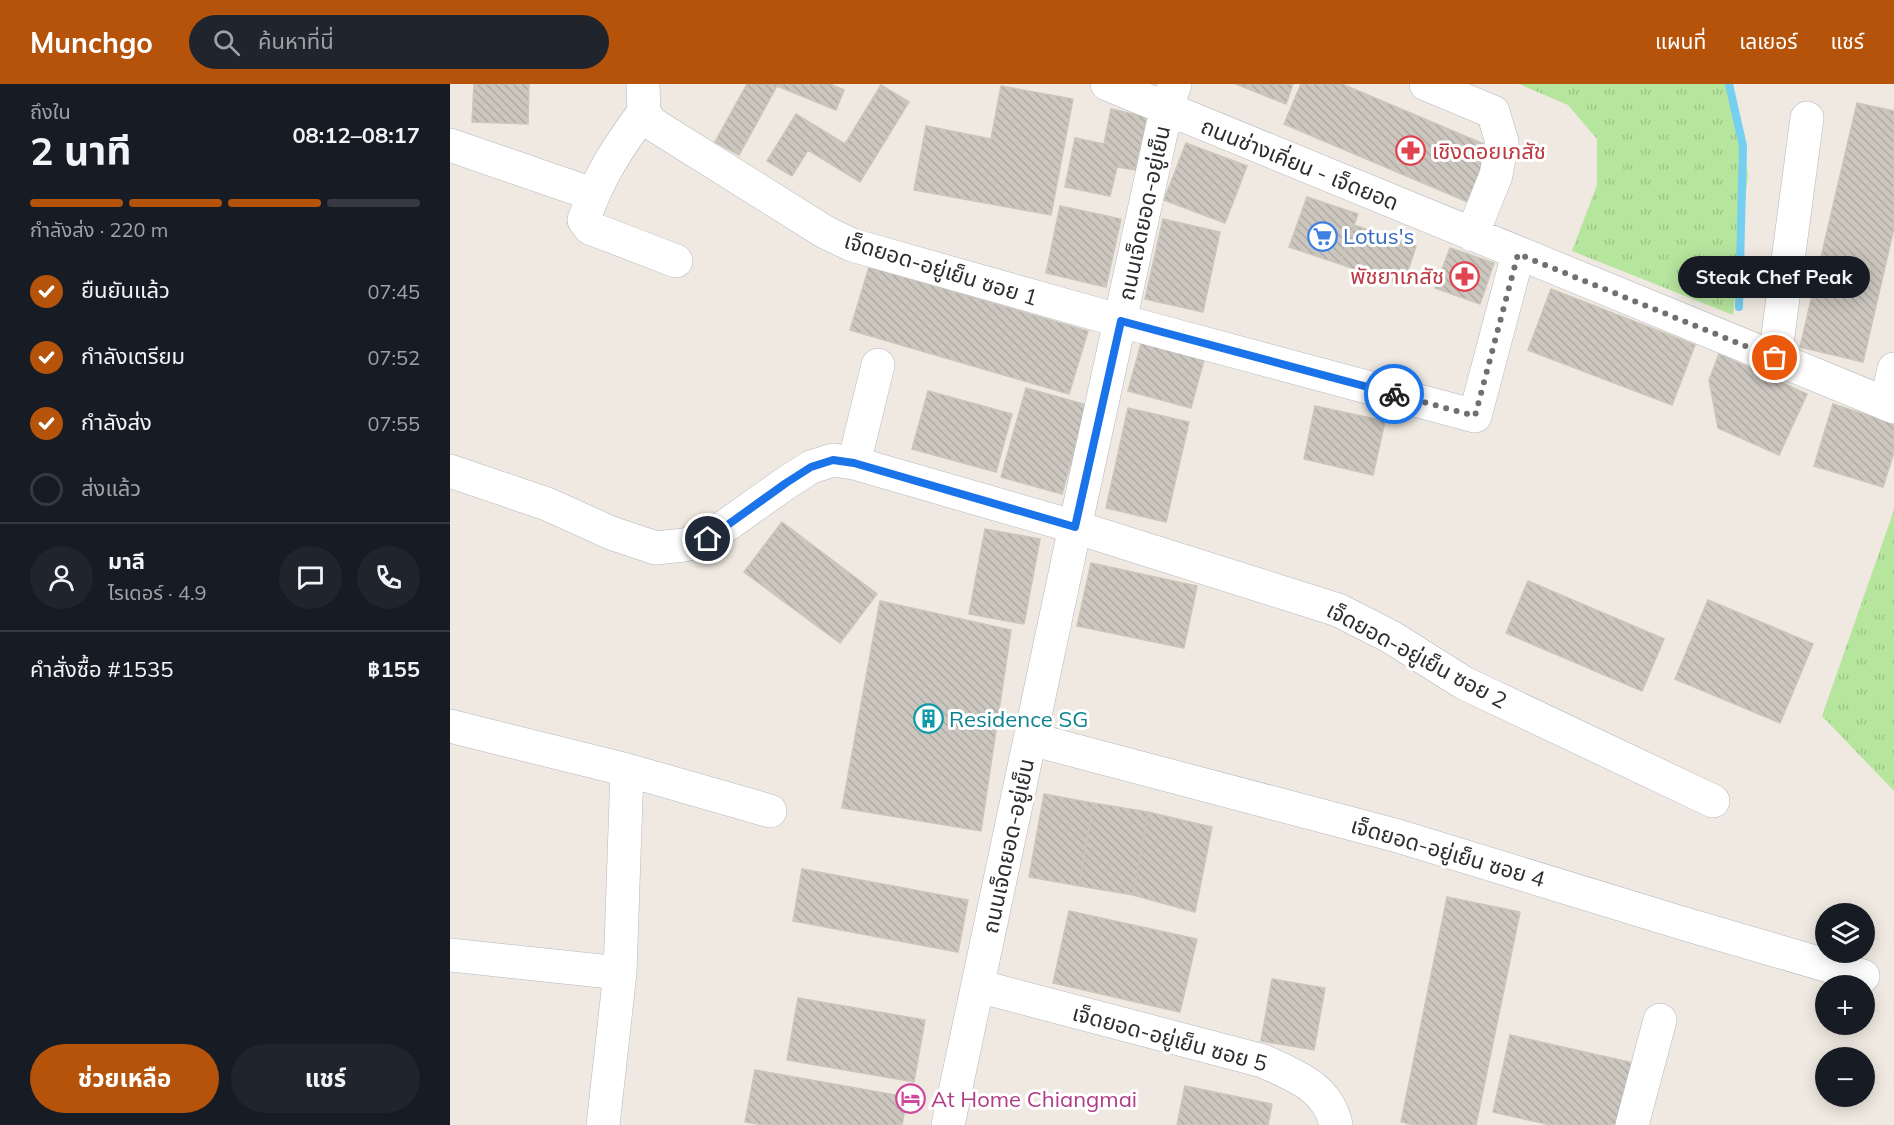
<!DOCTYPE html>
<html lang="th">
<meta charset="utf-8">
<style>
:root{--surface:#171b24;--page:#20242c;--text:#f1f3f6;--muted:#9ea1a6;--line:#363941;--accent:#b45309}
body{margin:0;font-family:Mulish,"Noto Sans Thai",sans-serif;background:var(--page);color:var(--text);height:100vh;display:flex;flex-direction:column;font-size:22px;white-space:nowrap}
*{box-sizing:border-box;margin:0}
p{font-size:20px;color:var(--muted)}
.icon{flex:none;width:33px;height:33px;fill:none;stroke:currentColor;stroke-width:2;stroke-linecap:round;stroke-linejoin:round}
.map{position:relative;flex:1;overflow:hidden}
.sheet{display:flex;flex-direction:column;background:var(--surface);width:450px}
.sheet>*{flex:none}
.buttons{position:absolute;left:1365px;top:819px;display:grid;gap:12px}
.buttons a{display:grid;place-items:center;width:60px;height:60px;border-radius:50%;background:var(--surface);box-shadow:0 3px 15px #0003;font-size:30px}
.pin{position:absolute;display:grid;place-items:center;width:51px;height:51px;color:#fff;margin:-26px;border:3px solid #fff;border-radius:50%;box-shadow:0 2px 6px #0007}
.courier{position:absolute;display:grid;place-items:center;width:60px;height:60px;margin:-30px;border:4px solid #1a73e8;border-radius:50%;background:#fff;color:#222;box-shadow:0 2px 8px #0007}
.bubble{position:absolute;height:42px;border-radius:21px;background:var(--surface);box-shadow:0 3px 15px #0003;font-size:20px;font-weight:700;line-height:42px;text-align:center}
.overview em{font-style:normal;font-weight:700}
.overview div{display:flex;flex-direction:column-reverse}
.overview{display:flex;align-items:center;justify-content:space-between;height:102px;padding:0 30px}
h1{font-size:39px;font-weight:700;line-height:45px}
.bar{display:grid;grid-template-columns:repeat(4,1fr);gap:9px 6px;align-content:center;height:72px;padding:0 30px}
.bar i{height:8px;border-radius:4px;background:var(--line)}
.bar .on{background:var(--accent)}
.bar p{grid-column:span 4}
.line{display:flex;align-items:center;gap:15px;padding:0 30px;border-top:2px solid var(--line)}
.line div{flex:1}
.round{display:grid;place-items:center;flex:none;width:63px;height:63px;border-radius:32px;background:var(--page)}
ol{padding:0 30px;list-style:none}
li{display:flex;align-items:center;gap:18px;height:66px}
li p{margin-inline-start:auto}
li .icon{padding:6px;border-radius:50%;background:var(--accent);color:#fff;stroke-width:4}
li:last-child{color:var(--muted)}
li i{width:33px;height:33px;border:3px solid var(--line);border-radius:50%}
.cta{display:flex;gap:12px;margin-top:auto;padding:12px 30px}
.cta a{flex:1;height:69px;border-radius:36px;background:var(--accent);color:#fff;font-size:24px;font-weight:700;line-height:69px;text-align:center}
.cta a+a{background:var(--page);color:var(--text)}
header{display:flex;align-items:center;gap:36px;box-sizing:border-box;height:84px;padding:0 30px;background:var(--accent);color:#fff}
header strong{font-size:28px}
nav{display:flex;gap:33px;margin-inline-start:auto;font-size:21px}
.search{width:420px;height:54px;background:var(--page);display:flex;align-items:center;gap:15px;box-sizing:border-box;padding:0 21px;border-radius:33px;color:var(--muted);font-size:22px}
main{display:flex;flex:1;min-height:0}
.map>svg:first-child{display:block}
.grass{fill:url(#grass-tufts)}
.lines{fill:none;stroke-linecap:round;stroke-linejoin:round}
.stream{stroke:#75cff0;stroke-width:8}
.building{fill:url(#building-back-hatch);stroke:#cbc5ba;stroke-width:1.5}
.minor-casing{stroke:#b4b7c1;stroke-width:34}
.minor{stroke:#fff;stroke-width:33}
.done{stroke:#726f6d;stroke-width:6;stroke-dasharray:0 10.8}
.route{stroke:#1a73e8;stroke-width:8}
.labels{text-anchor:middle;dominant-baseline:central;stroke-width:6;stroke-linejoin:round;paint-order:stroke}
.health-label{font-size:22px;fill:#be3a42;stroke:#fff;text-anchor:start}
.street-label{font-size:22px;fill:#2e2e2e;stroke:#fff}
.shop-label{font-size:22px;fill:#366cbe;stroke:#fff;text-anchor:start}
.culture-label{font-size:22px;fill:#0d838f;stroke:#fff;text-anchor:start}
.hotel-label{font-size:22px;fill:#b23c85;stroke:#fff;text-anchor:start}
</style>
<header>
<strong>Munchgo</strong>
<div class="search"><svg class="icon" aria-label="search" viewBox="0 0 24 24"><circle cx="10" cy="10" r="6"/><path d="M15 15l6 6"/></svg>ค้นหาที่นี่</div>
<nav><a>แผนที่</a><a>เลเยอร์</a><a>แชร์</a></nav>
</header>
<main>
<section class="sheet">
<div class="overview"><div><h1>2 นาที</h1><p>ถึงใน</p></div><em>08:12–08:17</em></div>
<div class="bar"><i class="on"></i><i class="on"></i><i class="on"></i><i></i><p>กำลังส่ง · 220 m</p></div>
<ol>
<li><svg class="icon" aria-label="check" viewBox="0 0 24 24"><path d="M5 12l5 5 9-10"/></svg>ยืนยันแล้ว<p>07:45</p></li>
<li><svg class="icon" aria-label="check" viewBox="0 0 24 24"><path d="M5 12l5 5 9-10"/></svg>กำลังเตรียม<p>07:52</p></li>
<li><svg class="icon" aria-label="check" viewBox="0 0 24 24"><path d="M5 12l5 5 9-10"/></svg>กำลังส่ง<p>07:55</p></li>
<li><i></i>ส่งแล้ว</li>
</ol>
<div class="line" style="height:108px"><a class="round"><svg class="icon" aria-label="person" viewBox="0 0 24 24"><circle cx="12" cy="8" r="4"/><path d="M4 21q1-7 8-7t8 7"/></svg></a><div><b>มาลี</b><p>ไรเดอร์ · 4.9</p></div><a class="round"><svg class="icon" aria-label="chat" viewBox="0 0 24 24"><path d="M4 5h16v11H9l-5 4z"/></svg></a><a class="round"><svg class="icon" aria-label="phone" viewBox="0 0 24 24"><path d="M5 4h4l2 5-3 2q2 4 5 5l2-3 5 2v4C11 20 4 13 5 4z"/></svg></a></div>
<div class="line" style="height:78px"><div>คำสั่งซื้อ #1535</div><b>฿155</b></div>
<div class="cta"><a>ช่วยเหลือ</a><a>แชร์</a></div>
</section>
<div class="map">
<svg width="1444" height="1041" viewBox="0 0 1444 1041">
<defs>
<pattern id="grass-tufts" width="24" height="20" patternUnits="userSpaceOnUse" patternTransform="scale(1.5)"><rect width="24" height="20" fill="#b6e59e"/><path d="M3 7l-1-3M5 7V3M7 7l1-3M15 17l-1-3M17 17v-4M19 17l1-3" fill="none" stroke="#9dc588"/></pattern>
<pattern id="building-back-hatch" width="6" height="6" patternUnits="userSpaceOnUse" patternTransform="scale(1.5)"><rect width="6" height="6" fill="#cbc7bf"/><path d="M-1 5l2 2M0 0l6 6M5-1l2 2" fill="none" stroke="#afaba4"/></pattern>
</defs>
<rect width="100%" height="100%" fill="#efe9e1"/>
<!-- grass -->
<path class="grass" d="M1069,0H1281L1298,90L1283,231L1122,167L1147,101V55L1118,21Z
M1444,426V707L1372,632Z"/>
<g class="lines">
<!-- stream -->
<path class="stream" d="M1279,0L1293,62L1289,223"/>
</g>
<!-- building -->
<path class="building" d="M24,0H79L78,40L22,38Z
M297,0H380L394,6L386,26L327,2L289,71L265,58Z
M786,0H843L836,20Z
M851,0H892L1043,64L1020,119L834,40Z
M431,1L459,18L410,98L358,66L342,92L317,77L346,30L395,60Z
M551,2L623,15L601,131L464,106L476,42L541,55Z
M1407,19L1444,27V144L1413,278L1350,263Z
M661,25L697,33L685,86L667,83L660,112L615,103L625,54L654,60Z
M736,59L797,82L775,139L714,116Z
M857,113L908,130L890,180L839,163Z
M610,122L671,135L656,203L596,189Z
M713,135L770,148L753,228L695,215Z
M904,141L966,162L953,202L890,180Z
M1000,164L1044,179L1030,220L985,204Z
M419,183L638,247L619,310L400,246Z
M1101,205L1245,261L1222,321L1078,266Z
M692,256L755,272L741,324L678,307Z
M1269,270L1357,310L1329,371L1268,344L1259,296Z
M576,304L637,321L612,410L551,393Z
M478,307L562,330L546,388L462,365Z
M1383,320L1444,340V368L1433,403L1364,382Z
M865,322L935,337L923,391L854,375Z
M678,324L739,338L716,438L656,424Z
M332,438L427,510L390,559L294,488Z
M535,445L590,455L574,540L519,530Z
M641,479L747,502L734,564L627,542Z
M1078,497L1214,555L1192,607L1056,549Z
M1258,516L1363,560L1330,639L1225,595Z
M430,517L561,546L531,747L392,724Z
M594,710L643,719L629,802L579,793Z
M643,719L698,728L683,811L629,802Z
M698,728L762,743L745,828L683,811Z
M352,785L518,816L508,868L343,837Z
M997,813L1070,828L1026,1041H964L951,1038Z
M619,827L747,855L730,928L603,899Z
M822,895L875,904L864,966L811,957Z
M348,914L475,936L464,998L337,976Z
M1060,951L1188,980L1175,1041H1101L1043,1028Z
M305,986L457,1013L452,1041H314L295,1038Z
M735,1002L822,1020L818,1041H727Z"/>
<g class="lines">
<defs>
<path id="minor" d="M193,0L194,28L201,39L375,148L402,161L671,237L1025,332L1068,170
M657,0L1444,323
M976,0L1043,28L1052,58L1046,91L1022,151
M194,28C168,63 147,95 134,136L140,144L226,177
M0,61L142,110
M1325,274L1357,34
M1436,320L1444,285
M404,379L428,281
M0,387L97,420L161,449L206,464L234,461L257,455L336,399L361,383L383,376L404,379L625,443L888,526L941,553L1014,599L1263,717
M0,642L177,686L320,727
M581,655L948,752L1235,840L1413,892
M0,871L170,889
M528,902L813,977C845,992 878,1003 886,1041
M153,1041L170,889L177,686
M498,1041L625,443L716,26L725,0
M1182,1041L1210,936"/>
</defs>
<!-- minor casing -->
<use href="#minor" class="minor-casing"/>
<!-- minor -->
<use href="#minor" class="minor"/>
</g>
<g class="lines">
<!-- done -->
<path class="done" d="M944,310L1025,332L1068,170L1325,274"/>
<!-- route -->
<path class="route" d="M258,455L336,399L361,383L383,376L404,379L625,443L671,237L944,310"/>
</g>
<!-- icons -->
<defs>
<symbol id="pharmacy-ring" viewBox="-11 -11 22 22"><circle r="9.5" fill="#fff" stroke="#e0444e" stroke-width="1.5"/><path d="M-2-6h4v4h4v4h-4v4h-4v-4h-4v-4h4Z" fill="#e0444e"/></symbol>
<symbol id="supermarket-ring" viewBox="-11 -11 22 22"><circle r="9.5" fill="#fff" stroke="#3f7fe0" stroke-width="1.5"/><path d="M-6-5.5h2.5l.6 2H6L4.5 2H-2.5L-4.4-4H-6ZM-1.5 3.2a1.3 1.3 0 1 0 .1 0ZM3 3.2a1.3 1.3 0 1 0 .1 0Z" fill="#3f7fe0"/></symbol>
<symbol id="building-ring" viewBox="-11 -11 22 22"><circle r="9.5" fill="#fff" stroke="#0f9aa8" stroke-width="1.5"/><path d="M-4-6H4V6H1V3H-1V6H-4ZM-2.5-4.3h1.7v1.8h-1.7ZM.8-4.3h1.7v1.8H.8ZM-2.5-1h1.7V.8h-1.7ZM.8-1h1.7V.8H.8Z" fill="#0f9aa8"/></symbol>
<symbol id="hotel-ring" viewBox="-11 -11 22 22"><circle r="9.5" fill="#fff" stroke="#d1479c" stroke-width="1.5"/><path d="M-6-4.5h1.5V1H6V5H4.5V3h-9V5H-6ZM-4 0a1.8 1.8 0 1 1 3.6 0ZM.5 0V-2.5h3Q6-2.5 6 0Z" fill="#d1479c"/></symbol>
</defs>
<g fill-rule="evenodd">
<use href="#pharmacy-ring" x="944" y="50" width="33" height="33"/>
<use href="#supermarket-ring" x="856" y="136" width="33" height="33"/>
<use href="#pharmacy-ring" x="998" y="176" width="33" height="33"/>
<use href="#building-ring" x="462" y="618" width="33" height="33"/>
<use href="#hotel-ring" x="444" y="998" width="33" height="33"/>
</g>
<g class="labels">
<!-- health labels -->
<g class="health-label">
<text x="982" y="67">เชิงดอยเภสัช</text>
<text x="994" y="192" text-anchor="end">พัชยาเภสัช</text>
</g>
<!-- street labels -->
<g class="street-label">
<text transform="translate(850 80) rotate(22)">ถนนช่างเคี่ยน - เจ็ดยอด</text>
<text transform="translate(694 129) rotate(-78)">ถนนเจ็ดยอด-อยู่เย็น</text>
<text transform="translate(491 185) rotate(17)">เจ็ดยอด-อยู่เย็น ซอย 1</text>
<text transform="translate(967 571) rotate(28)">เจ็ดยอด-อยู่เย็น ซอย 2</text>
<text transform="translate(558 762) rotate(-78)">ถนนเจ็ดยอด-อยู่เย็น</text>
<text transform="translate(998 768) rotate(16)">เจ็ดยอด-อยู่เย็น ซอย 4</text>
<text transform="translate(720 954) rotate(15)">เจ็ดยอด-อยู่เย็น ซอย 5</text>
</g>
<!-- shop labels -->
<g class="shop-label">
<text x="893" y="152">Lotus's</text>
</g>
<!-- culture labels -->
<g class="culture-label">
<text x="499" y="635">Residence SG</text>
</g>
<!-- hotel labels -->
<g class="hotel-label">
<text x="481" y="1015">At Home Chiangmai</text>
</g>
</g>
</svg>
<div class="buttons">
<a><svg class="icon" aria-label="layers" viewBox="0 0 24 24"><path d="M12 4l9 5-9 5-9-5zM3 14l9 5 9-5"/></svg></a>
<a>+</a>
<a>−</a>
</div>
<div class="pin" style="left:1325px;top:274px;background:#ea580c"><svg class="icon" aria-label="bag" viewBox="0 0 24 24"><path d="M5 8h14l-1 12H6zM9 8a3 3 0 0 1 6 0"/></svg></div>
<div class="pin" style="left:258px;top:455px;background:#1f2937"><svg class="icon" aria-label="home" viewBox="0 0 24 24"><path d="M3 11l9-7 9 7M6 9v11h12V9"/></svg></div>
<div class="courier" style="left:944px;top:310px"><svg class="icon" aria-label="bike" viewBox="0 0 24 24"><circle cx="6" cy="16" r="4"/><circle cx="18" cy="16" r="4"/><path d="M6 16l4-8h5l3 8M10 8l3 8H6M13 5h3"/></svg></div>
<div class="bubble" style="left:1228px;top:172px;width:192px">Steak Chef Peak</div>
</div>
</main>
